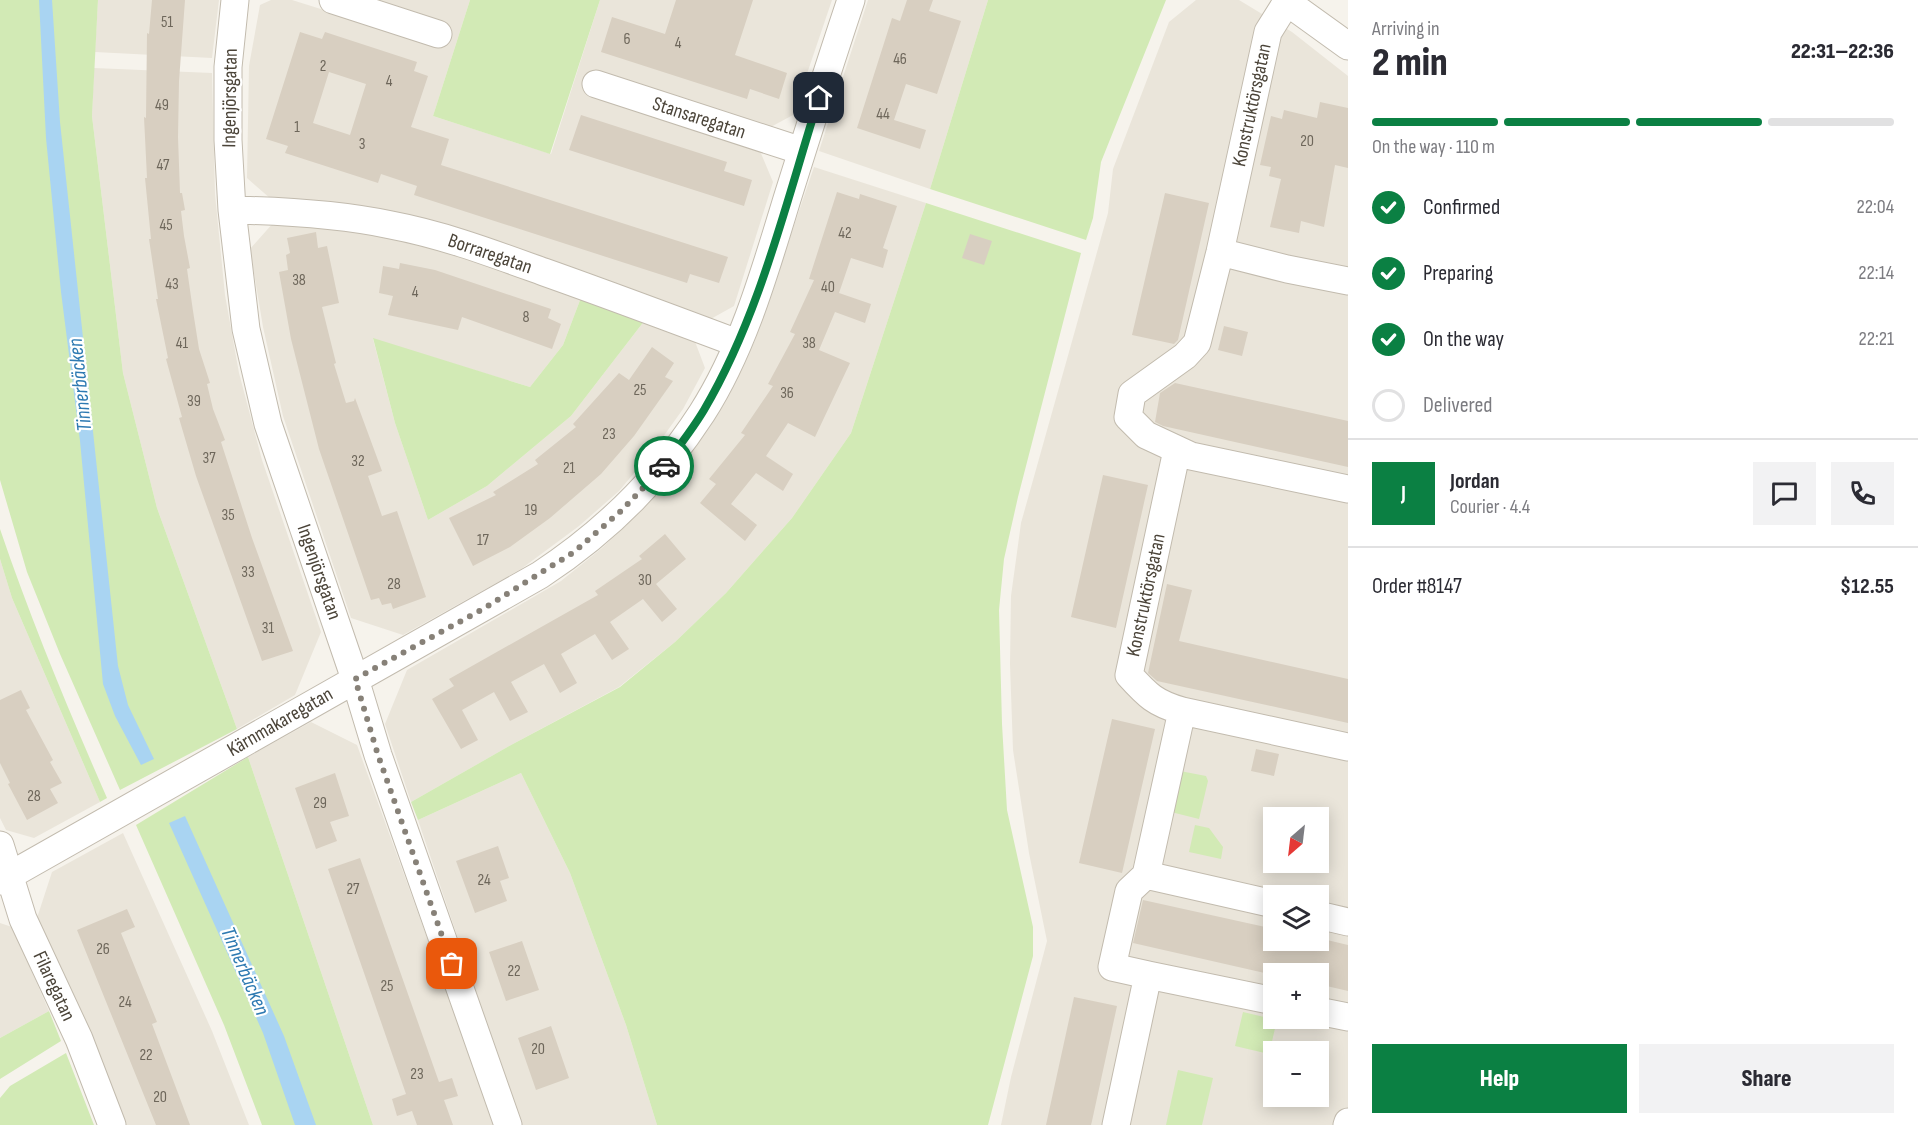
<!DOCTYPE html>
<meta charset="utf-8">
<style>
:root{--surface:#fff;--page:#f2f2f3;--text:#2b2b33;--muted:#7c7c81;--line:#e1e1e2;--accent:#0b8043}
body{margin:0;font-family:"Sofia Sans Condensed",sans-serif;background:var(--page);color:var(--text);height:100vh;display:flex;flex-direction:column;font-size:22px;white-space:nowrap}
*{box-sizing:border-box;margin:0}
p{font-size:20px;color:var(--muted)}
.icon{flex:none;width:33px;height:33px;fill:none;stroke:currentColor;stroke-width:2;stroke-linecap:round;stroke-linejoin:round}
.map{position:relative;flex:1;overflow:hidden}
.details{display:flex;flex-direction:column;background:var(--surface);width:570px}
.details>*{flex:none}
.needle{width:39px;rotate:208deg}
.tools{position:absolute;left:1263px;top:807px;display:grid;gap:12px}
.tools a{display:grid;place-items:center;width:66px;height:66px;border-radius:0px;background:var(--surface);box-shadow:0 3px 15px #0003;font-size:30px}
.pin{position:absolute;display:grid;place-items:center;width:51px;height:51px;color:#fff;margin:-26px;border-radius:12px;box-shadow:0 3px 9px #0006}
.courier{position:absolute;display:grid;place-items:center;width:60px;height:60px;margin:-30px;border:4px solid #0b8043;border-radius:50%;background:#fff;color:#222;box-shadow:0 2px 8px #0007}
.overview em{font-style:normal;font-weight:800}
.overview div{display:flex;flex-direction:column-reverse}
.overview{display:flex;align-items:center;justify-content:space-between;height:102px;padding:0 24px}
h1{font-size:39px;font-weight:800;line-height:45px}
.bar{display:grid;grid-template-columns:repeat(4,1fr);gap:9px 6px;align-content:center;height:72px;padding:0 24px}
.bar i{height:8px;border-radius:4px;background:var(--line)}
.bar .current{background:var(--accent)}
.bar p{grid-column:span 4}
.line{display:flex;align-items:center;gap:15px;padding:0 24px;border-top:2px solid var(--line)}
.line div{flex:1}
.round{display:grid;place-items:center;flex:none;width:63px;height:63px;border-radius:0px;background:var(--page)}
ol{padding:0 24px;list-style:none}
li{display:flex;align-items:center;gap:18px;height:66px}
li p{margin-inline-start:auto}
li .icon{padding:6px;border-radius:50%;background:var(--accent);color:#fff;stroke-width:4}
li:last-child{color:var(--muted)}
li i{width:33px;height:33px;border:3px solid var(--line);border-radius:50%}
.primary-button{display:flex;gap:12px;margin-top:auto;padding:12px 24px}
.primary-button a{flex:1;height:69px;border-radius:0px;background:var(--accent);color:#fff;font-size:24px;font-weight:800;line-height:69px;text-align:center}
.primary-button a+a{background:var(--page);color:var(--text)}
main{display:flex;flex:1;min-height:0}
.map>svg:first-child{display:block}
.residential{fill:#eae5da;fill-rule:evenodd}
.green{fill:#d2eab5}
.water{fill:#a9d4f2}
.building{fill:#d8cfc1;fill-rule:evenodd}
.lines{fill:none;stroke-linecap:round;stroke-linejoin:round}
.minor-casing{stroke:#c2bbae;stroke-width:29}
.minor{stroke:#fff;stroke-width:27}
.done{stroke:#878178;stroke-width:6;stroke-dasharray:0 10.8}
.route{stroke:#0b8043;stroke-width:8}
.labels{text-anchor:middle;dominant-baseline:central;stroke-width:4.5;stroke-linejoin:round;paint-order:stroke}
.number-label{font-size:16px;fill:#6e675b}
.street-label{font-size:20px;fill:#4b4439;stroke:#fff}
.water-label{font-size:21px;font-style:italic;fill:#2e7ab2;stroke:#fff}
</style>
<main>
<div class="map">
<svg width="1348" height="1125" viewBox="0 0 1348 1125">
<rect width="100%" height="100%" fill="#f6f3ec"/>
<!-- residential -->
<path class="residential" d="M98,0H219L212,58L95,52Z
M271,0H292L439,46L363,0H470L433,116L551,154L600,0H832L793,115L767,129L589,95L760,151L773,182L734,306L709,320L271,199L247,178L249,66L260,5Z
M868,0H988L930,189L819,151Z
M1196,0H1239L1292,32L1348,76V1125H1001L1011,1077L1047,941L1029,853L1013,750L1010,664L1011,596L1021,523L1108,213L1113,169L1169,22ZM1274,818H1318V862H1274ZM1274,896H1318V940H1274ZM1274,974H1318V1018H1274ZM1274,1052H1318V1096H1274Z
M94,68L212,73L215,194L225,295L239,373L262,460L321,632L295,695L237,729L157,508L123,373L92,116Z
M814,167L926,203L851,433L792,518L726,593L675,642L619,687L511,745L411,802L385,724L407,670L561,581L602,548L648,504L679,469L712,423L735,383L755,340Z
M274,222L409,238L582,295L563,345L530,387L373,339L395,423L428,520L487,486L571,416L645,320L694,339L705,368L683,409L655,448L619,491L579,526L521,569L403,635L351,618L283,416L263,327L250,249Z
M0,559L12,598L100,802L34,838L6,830L0,818Z
M311,722L357,745L495,1125H373L248,757Z
M521,773L570,873L626,1025L657,1125H521L418,820Z
M123,833L212,1031L249,1125H124L37,918L52,872Z
M0,923L12,927L49,1011L0,1038Z"/>
<!-- green -->
<path class="green" d="M0,0H98L92,116L123,373L157,508L237,729L120,790L60,654L27,572L0,480Z
M470,0H600L550,154L433,116Z
M988,0H1166L1101,162L1093,218L1086,240L930,189Z
M926,203L1081,253L1018,497L1004,559L999,610L1002,724L1007,810L1033,927V956L988,1125H657L626,1025L570,873L521,773L418,820L411,802L511,745L620,687L675,642L726,593L792,518L851,433Z
M582,295L645,320L571,416L487,486L428,520L395,423L373,338L530,387L563,345Z
M0,529C31,620 68,709 107,798L100,802L12,598L0,559Z
M248,757L373,1125H262L224,1025L136,825Z
M1180,771L1206,776L1208,781L1199,819L1171,812Z
M1195,825L1209,828L1223,847L1221,859L1189,852Z
M49,1011L61,1041L0,1079V1038Z
M1243,1012L1277,1020L1269,1054L1235,1046Z
M66,1053L94,1125H0V1098L10,1086Z
M1178,1070L1213,1078L1202,1125H1166Z"/>
<!-- water -->
<path class="water" d="M39,0H52L60,122L118,666L128,705L154,759L141,765L115,716L103,684L80,441L61,292L46,138Z
M185,816L284,1036L316,1125H295L263,1033L169,823Z"/>
<!-- building -->
<path class="building" d="M152,0H185L179,81L178,137L180,193H182L185,210L181,211L184,236L190,268L187,269L193,311L199,349L210,383L207,384L213,409L225,440L221,442L252,538L293,651L262,661L196,476L179,418L182,417L166,359L168,358L156,299H158L149,239H151L145,178H147L144,117L146,118L147,33L149,34Z
M676,0H753L735,55L787,73L779,99L750,89L747,99L601,52L612,17L665,34Z
M907,0H933L929,11L961,21L937,94L906,84L894,120L926,130L920,149L857,128L892,18L900,21Z
M300,32L322,39L325,32L417,62L414,71L428,76L411,127L449,139L441,165L728,257L719,283L690,274L687,283L414,195L417,186L381,174L378,183L285,153L288,146L266,139ZM329,72L366,84L350,135L313,123Z
M1320,102L1348,108V168L1335,165L1324,227L1301,221L1299,233L1270,227L1281,179L1269,176L1271,167L1260,165L1271,116L1282,119L1284,110L1317,118Z
M581,115L727,162L724,171L752,180L744,206L569,150Z
M837,192L859,199L860,194L897,206L883,248L888,250L883,268L851,258L839,293L871,304L865,323L835,312L819,350L850,363L815,437L788,423L766,456L793,474L783,491L756,473L731,504L757,525L745,541L700,503L716,484L709,479L745,435L741,433L773,386L768,384L795,334L790,332L814,280L809,279Z
M1165,193L1209,203L1178,340L1174,344L1132,335Z
M316,232L318,248L327,246L339,303L322,307L336,363L334,364L346,403L354,401L355,398L382,471L368,476L382,516L397,511L426,597L393,609L391,603L382,605L379,598L371,600L319,449L291,339L279,272L288,270L286,255L290,253L287,238Z
M970,234L992,241L984,265L962,258Z
M400,263L435,270L551,309L548,318L561,324L552,349L462,317L458,330L388,315L393,296L379,293L383,266L399,269Z
M1224,326L1248,332L1242,356L1218,350Z
M652,347L674,363L665,377L673,381L634,436L601,474L550,518L510,547L473,566L449,518L496,495L493,492L538,464L535,460L576,427L573,424L619,373L629,380Z
M1175,383L1348,421V467L1163,426L1155,422L1160,393Z
M1103,475L1148,485L1116,628L1071,617Z
M665,534L686,559L656,584L677,609L662,622L643,599L610,622L629,649L612,660L595,634L561,654L577,683L560,693L544,664L511,682L528,712L510,721L494,692L462,710L478,740L461,749L432,699L454,686L449,679L598,595L595,591L642,559L639,556Z
M1167,584L1192,590L1179,641L1348,679V723L1157,681L1148,673Z
M21,690L30,708L26,710L53,760L50,762L62,783L50,789L58,803L27,820L8,784L10,783L0,763V700Z
M1112,719L1155,729L1122,873L1079,863Z
M1256,749L1279,754L1274,776L1251,771Z
M335,773L349,816L330,822L337,841L316,849L295,788Z
M498,846L509,878L500,881L507,901L475,913L456,861Z
M360,858L439,1082L452,1078L458,1096L444,1100L453,1125H417L412,1111L397,1116L392,1099L406,1094L328,869Z
M1143,900L1274,929V940H1327L1348,945V991L1318,984V974H1269L1133,943Z
M127,909L135,927L121,933L157,1022L152,1024L190,1125H156L77,930Z
M522,941L539,990L506,1001L489,952Z
M1074,997L1117,1006L1092,1121L1091,1125H1046Z
M551,1026L569,1078L536,1090L518,1038Z"/>
<g class="lines">
<defs>
<path id="minor" d="M235,0L228,67V140L232,210L246,329L268,424L355,679L378,755L508,1125
M333,0L438,34
M1288,0L1268,32L1220,252L1197,343L1185,356L1132,394L1128,417L1146,435L1191,456L1348,489
M1287,2L1348,46
M596,84L802,151
M232,210C285,211 339,214 391,225C444,235 494,254 544,272C609,295 673,319 737,343
M1220,252L1287,269L1348,281
M1182,711L1348,747
M0,845L23,919L79,1039L112,1125
M1146,875L1274,904
M0,881L540,575C604,533 660,478 702,413C743,349 765,271 787,199C808,132 829,66 851,0
M1318,915L1348,922
M1148,975L1274,1001
M1318,1011L1348,1017
M1116,1125L1148,975L1112,967L1129,891L1146,875L1182,711C1155,703 1148,696 1129,675L1177,450
M1347,1125L1348,1122"/>
</defs>
<!-- minor casing -->
<use href="#minor" class="minor-casing"/>
<!-- minor -->
<use href="#minor" class="minor"/>
</g>
<g class="lines">
<!-- done -->
<path class="done" d="M452,964L378,755L355,679L483,609L574,552L621,511L664,466"/>
<!-- route -->
<path class="route" d="M664,466C678,448 692,430 704,410C760,315 786,202 819,98"/>
</g>
<g class="labels">
<!-- number labels -->
<g class="number-label">
<text x="167" y="22">51</text>
<text x="627" y="39">6</text>
<text x="678" y="43">4</text>
<text x="900" y="59">46</text>
<text x="323" y="66">2</text>
<text x="389" y="81">4</text>
<text x="162" y="105">49</text>
<text x="883" y="114">44</text>
<text x="297" y="127">1</text>
<text x="1307" y="141">20</text>
<text x="362" y="144">3</text>
<text x="163" y="165">47</text>
<text x="166" y="225">45</text>
<text x="845" y="233">42</text>
<text x="299" y="280">38</text>
<text x="172" y="284">43</text>
<text x="828" y="287">40</text>
<text x="415" y="292">4</text>
<text x="526" y="317">8</text>
<text x="182" y="343">41</text>
<text x="809" y="343">38</text>
<text x="640" y="390">25</text>
<text x="787" y="393">36</text>
<text x="194" y="401">39</text>
<text x="609" y="434">23</text>
<text x="209" y="458">37</text>
<text x="358" y="461">32</text>
<text x="569" y="468">21</text>
<text x="531" y="510">19</text>
<text x="228" y="515">35</text>
<text x="483" y="540">17</text>
<text x="248" y="572">33</text>
<text x="645" y="580">30</text>
<text x="394" y="584">28</text>
<text x="268" y="628">31</text>
<text x="34" y="796">28</text>
<text x="320" y="803">29</text>
<text x="484" y="880">24</text>
<text x="353" y="889">27</text>
<text x="103" y="949">26</text>
<text x="514" y="971">22</text>
<text x="387" y="986">25</text>
<text x="125" y="1002">24</text>
<text x="538" y="1049">20</text>
<text x="146" y="1055">22</text>
<text x="417" y="1074">23</text>
<text x="160" y="1097">20</text>
</g>
<!-- street labels -->
<g class="street-label">
<text transform="translate(230 98) rotate(-89)">Ingenjörsgatan</text>
<text transform="translate(1252 105) rotate(-78)">Konstruktörsgatan</text>
<text transform="translate(699 118) rotate(18)">Stansaregatan</text>
<text transform="translate(490 254) rotate(19)">Borraregatan</text>
<text transform="translate(319 572) rotate(71)">Ingenjörsgatan</text>
<text transform="translate(1146 595) rotate(-78)">Konstruktörsgatan</text>
<text transform="translate(280 722) rotate(-30)">Kärnmakaregatan</text>
<text transform="translate(54 986) rotate(65)">Filaregatan</text>
</g>
<!-- water labels -->
<g class="water-label">
<text transform="translate(80 385) rotate(-96)">Tinnerbäcken</text>
<text transform="translate(245 971) rotate(67)">Tinnerbäcken</text>
</g>
</g>
</svg>
<div class="tools">
<a><svg class="needle" viewBox="-14 -14 28 28"><path d="M0-13l5 13h-10z" fill="#e53935"/><path d="M0 13l5-13h-10z" fill="#7c7c81"/></svg></a>
<a><svg class="icon" aria-label="layers" viewBox="0 0 24 24"><path d="M12 4l9 5-9 5-9-5zM3 14l9 5 9-5"/></svg></a>
<a>+</a>
<a>−</a>
</div>
<div class="pin" style="left:452px;top:964px;background:#ea580c"><svg class="icon" aria-label="bag" viewBox="0 0 24 24"><path d="M5 8h14l-1 12H6zM9 8a3 3 0 0 1 6 0"/></svg></div>
<div class="pin" style="left:819px;top:98px;background:#1f2937"><svg class="icon" aria-label="home" viewBox="0 0 24 24"><path d="M3 11l9-7 9 7M6 9v11h12V9"/></svg></div>
<div class="courier" style="left:664px;top:466px"><svg class="icon" aria-label="car" viewBox="0 0 24 24"><path d="M5 17H2v-5l4-1 3-4h7l3 4 3 1v5h-3M9 17h6M6 11h13"/><circle cx="7" cy="17" r="2"/><circle cx="17" cy="17" r="2"/></svg></div>
</div>
<section class="details">
<div class="overview"><div><h1>2 min</h1><p>Arriving in</p></div><em>22:31–22:36</em></div>
<div class="bar"><i class="current"></i><i class="current"></i><i class="current"></i><i></i><p>On the way · 110 m</p></div>
<ol>
<li><svg class="icon" aria-label="check" viewBox="0 0 24 24"><path d="M5 12l5 5 9-10"/></svg>Confirmed<p>22:04</p></li>
<li><svg class="icon" aria-label="check" viewBox="0 0 24 24"><path d="M5 12l5 5 9-10"/></svg>Preparing<p>22:14</p></li>
<li><svg class="icon" aria-label="check" viewBox="0 0 24 24"><path d="M5 12l5 5 9-10"/></svg>On the way<p>22:21</p></li>
<li><i></i>Delivered</li>
</ol>
<div class="line" style="height:108px"><b class="round" style="background:var(--accent);color:#fff">J</b><div><b>Jordan</b><p>Courier · 4.4</p></div><a class="round"><svg class="icon" aria-label="chat" viewBox="0 0 24 24"><path d="M4 5h16v11H9l-5 4z"/></svg></a><a class="round"><svg class="icon" aria-label="phone" viewBox="0 0 24 24"><path d="M5 4h4l2 5-3 2q2 4 5 5l2-3 5 2v4C11 20 4 13 5 4z"/></svg></a></div>
<div class="line" style="height:78px"><div>Order #8147</div><b>$12.55</b></div>
<div class="primary-button"><a>Help</a><a>Share</a></div>
</section>
</main>
